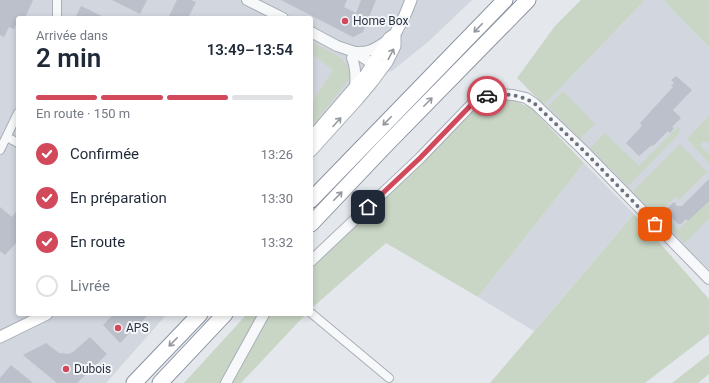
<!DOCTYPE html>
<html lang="fr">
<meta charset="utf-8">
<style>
:root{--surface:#fff;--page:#f6f6f7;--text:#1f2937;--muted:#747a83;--line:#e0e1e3;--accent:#d1495b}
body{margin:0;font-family:Roboto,sans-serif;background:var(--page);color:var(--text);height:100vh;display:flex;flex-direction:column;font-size:15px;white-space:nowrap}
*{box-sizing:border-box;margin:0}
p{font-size:13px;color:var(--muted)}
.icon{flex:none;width:22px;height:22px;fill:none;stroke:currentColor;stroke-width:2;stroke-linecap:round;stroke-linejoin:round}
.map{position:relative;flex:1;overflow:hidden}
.panel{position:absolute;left:16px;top:16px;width:297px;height:300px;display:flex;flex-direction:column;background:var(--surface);border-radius:4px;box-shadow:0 2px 6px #0003}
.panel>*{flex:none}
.pin{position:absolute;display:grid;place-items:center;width:34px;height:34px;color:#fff;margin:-17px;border-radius:8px;box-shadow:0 2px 6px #0006}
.courier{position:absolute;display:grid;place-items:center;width:40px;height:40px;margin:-20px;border:3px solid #d1495b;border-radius:50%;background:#fff;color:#222;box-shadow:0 1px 5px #0007}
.summary em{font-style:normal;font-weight:600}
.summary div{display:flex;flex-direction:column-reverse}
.summary{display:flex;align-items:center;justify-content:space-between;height:68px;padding:0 20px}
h1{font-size:26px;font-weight:600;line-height:30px}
.bar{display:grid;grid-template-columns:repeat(4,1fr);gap:6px 4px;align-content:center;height:48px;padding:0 20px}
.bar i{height:5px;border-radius:3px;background:var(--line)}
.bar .current{background:var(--accent)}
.bar p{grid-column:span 4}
ol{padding:0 20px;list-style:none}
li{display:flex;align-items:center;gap:12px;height:44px}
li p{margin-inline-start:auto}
li .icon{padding:4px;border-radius:50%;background:var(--accent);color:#fff;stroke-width:4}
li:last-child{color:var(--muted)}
li i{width:22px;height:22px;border:2px solid var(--line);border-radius:50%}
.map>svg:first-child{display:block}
.built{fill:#d2d6de}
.green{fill:#c9d6c5}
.building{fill:#bbc0ca}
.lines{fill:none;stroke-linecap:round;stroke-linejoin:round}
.minor-casing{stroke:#a9aeb7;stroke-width:10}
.tertiary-casing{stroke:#a9aeb7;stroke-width:12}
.secondary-casing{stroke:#a9aeb7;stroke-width:13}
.motorway-casing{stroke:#8b94a3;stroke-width:17}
.minor{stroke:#f7f8fa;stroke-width:8}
.tertiary{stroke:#f7f8fa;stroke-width:10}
.secondary{stroke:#fff;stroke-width:11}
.motorway{stroke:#fff;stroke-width:15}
.oneway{stroke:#959aa2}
.done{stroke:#6c737f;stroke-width:4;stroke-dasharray:0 7.2}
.route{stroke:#d1495b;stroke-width:5}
.poi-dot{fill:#d1495b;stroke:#f4f6f9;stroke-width:1.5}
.labels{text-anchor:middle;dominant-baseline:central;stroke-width:4;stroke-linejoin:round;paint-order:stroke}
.poi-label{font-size:12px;fill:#2b3445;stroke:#f4f6f9;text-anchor:start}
</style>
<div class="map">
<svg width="709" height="383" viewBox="0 0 709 383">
<rect width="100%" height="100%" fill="#e4e7ec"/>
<!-- built -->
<path class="built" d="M0,0H472L429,41L392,71L365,77L311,142V18H18V314H167L106,383H0Z
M645,0H663L709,47V270L544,105Z
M584,163L634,214L534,331L478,297Z"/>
<!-- green -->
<path class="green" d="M581,0H645L544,105L517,78L555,26Z
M663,0H709V47Z
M311,42C323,48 350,58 350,73C350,75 350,77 349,79L313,125H311V104L333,70L311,53Z
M563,91L595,124L580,139L548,106Z
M502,100H513L531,108L584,163L478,297L386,243L313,307L311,306V264L478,106L486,101Z
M709,116V142H703L700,145L709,155V163L687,139Z
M678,127L680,129L677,136L628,186L590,148L605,133L639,166Z
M680,144L707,172L679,200L675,197L660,212L678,230L709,200V218L685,243L633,192L634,190Z
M634,214L709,299V334L645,383H490Z
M247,314H258L221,383H184Z
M267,314L305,315L241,383H231Z
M709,354V374L698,383H672Z"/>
<!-- building -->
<path class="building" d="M0,0H33L25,18H18V20L14,29L9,27L4,37L0,35Z
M112,0H147L140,14Z
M177,0H191L196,2L188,18H168Z
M281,0H347L344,7L356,13L361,0H376L363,32L353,37Z
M81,6L106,18H75Z
M676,76L692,90L673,110L681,118L672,127L674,128L670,133L668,131L653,146L652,145L639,156L626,143L642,126L640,123L673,87L671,86L674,83L671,80Z
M709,179V201L688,221L686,219L681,224H678L665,210L674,202L677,206H682Z
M0,207L12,217L18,209V241L5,255L0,251Z
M114,314H149L120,343L103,325Z
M90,337L107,354L77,383H57L23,355L46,343L59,353L69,354L73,352Z
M11,365L33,383H0V378Z"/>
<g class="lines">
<defs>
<path id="minor" d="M57,0V18
M7,137L18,143
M0,150L18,113
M311,313L389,378"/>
<path id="tertiary" d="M247,0L283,18
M311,32L337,46L355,52L367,60L372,65
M355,52C370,53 376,48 388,40
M352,58C356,68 356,76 355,87
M311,261L420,158L474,102L488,96L498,94L513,95L526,98L535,104L582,149L709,279
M226,383L264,314"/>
<path id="secondary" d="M311,138L366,74L389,38L395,34
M311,151L358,99L373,81L387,62L395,46V34L405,15L411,0
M0,337L47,314"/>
<path id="motorway" d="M311,200L505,0
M311,224L384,147L528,0
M134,383L200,314
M160,383L225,314"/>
</defs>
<!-- minor casing -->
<use href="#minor" class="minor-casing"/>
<!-- tertiary casing -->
<use href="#tertiary" class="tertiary-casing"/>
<!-- secondary casing -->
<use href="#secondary" class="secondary-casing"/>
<!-- motorway casing -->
<use href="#motorway" class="motorway-casing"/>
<!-- minor -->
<use href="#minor" class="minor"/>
<!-- tertiary -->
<use href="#tertiary" class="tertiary"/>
<!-- secondary -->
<use href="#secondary" class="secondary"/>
<!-- motorway -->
<use href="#motorway" class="motorway"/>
</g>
<!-- one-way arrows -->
<defs><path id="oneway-shaft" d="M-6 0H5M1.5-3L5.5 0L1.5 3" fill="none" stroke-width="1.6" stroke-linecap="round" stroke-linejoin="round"/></defs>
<g class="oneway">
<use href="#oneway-shaft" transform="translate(478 28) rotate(134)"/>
<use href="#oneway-shaft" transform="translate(391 54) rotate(-63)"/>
<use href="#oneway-shaft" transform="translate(428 102) rotate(-45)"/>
<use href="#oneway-shaft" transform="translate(387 121) rotate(134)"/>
<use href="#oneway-shaft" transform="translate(337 122) rotate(-48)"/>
<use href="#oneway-shaft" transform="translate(338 196) rotate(-46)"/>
<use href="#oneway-shaft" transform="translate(173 342) rotate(134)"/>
</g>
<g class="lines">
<!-- done -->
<path class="done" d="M487,96C505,93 520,94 535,104L582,149L655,224"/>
<!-- route -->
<path class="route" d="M368,207L420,158L474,102L487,96"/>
</g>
<!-- markers -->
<g class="poi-dot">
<circle cx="345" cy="21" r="4"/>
<circle cx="118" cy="328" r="4"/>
<circle cx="66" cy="369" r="4"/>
</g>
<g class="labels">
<!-- poi labels -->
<g class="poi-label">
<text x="353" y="21">Home Box</text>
<text x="126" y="328">APS</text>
<text x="74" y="369">Dubois</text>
</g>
</g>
</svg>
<div class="pin" style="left:655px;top:224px;background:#ea580c"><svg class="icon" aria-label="bag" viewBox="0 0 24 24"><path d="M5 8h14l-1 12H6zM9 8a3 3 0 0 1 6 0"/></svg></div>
<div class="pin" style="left:368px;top:207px;background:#1f2937"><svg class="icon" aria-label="home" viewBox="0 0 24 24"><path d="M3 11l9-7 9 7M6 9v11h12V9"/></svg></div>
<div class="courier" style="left:487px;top:96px"><svg class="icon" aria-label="car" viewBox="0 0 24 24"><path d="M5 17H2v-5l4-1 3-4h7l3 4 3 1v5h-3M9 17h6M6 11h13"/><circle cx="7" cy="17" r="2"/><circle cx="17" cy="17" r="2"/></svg></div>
<section class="panel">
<div class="summary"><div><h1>2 min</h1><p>Arrivée dans</p></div><em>13:49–13:54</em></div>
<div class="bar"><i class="current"></i><i class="current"></i><i class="current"></i><i></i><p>En route · 150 m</p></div>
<ol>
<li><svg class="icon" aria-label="check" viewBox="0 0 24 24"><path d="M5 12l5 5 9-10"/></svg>Confirmée<p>13:26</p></li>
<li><svg class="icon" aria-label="check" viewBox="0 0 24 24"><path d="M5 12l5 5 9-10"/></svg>En préparation<p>13:30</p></li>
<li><svg class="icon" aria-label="check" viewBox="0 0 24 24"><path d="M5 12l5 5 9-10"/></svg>En route<p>13:32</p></li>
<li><i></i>Livrée</li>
</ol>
</section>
</div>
